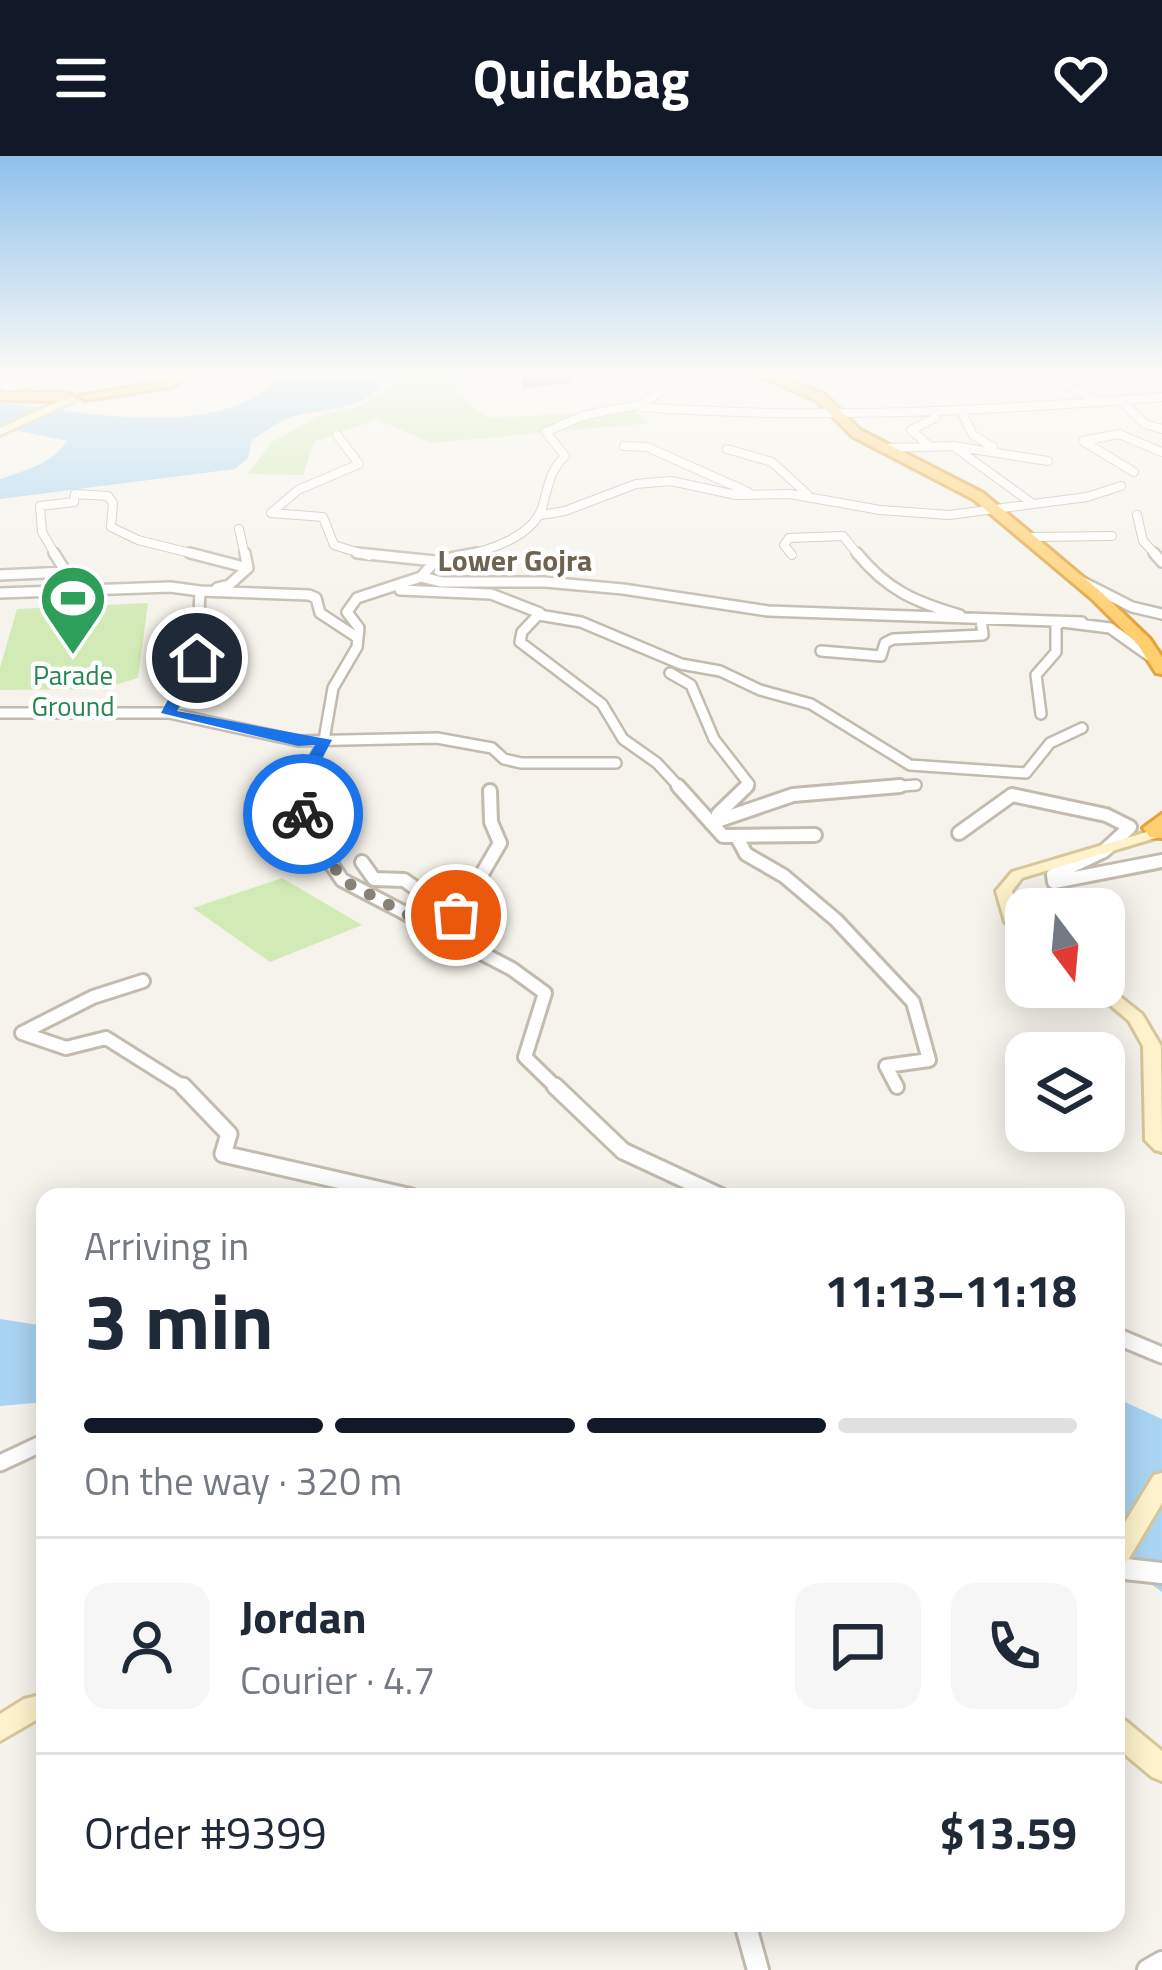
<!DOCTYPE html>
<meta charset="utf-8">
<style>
:root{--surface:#fff;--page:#f6f6f7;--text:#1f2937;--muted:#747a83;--line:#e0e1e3;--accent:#111827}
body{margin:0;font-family:"Titillium Web",sans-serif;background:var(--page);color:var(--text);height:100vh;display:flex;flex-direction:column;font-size:45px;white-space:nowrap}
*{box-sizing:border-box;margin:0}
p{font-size:39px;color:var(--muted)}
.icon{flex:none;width:66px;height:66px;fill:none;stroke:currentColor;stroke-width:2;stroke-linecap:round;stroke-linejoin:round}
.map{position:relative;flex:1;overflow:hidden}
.panel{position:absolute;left:36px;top:1032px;width:1089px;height:744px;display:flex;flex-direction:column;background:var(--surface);border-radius:24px;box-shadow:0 6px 30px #0003}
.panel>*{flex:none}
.needle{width:78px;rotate:164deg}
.controls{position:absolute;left:1005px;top:732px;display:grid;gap:24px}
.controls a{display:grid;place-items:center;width:120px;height:120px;border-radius:24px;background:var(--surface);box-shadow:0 6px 30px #0003;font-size:60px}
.pin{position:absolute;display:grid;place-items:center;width:102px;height:102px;color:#fff;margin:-51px;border:6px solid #fff;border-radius:50%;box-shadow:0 3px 12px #0007}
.courier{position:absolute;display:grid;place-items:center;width:120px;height:120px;margin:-60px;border:9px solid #1a73e8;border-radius:50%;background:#fff;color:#222;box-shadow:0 3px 15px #0007}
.headline em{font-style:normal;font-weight:700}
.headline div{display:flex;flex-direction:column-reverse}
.headline{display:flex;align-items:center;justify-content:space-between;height:204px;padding:0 48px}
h1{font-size:78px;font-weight:700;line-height:90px}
.bar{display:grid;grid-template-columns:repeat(4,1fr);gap:18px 12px;align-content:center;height:144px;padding:0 48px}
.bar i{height:15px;border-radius:9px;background:var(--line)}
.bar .active{background:var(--accent)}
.bar p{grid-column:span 4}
.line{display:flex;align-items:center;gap:30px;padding:0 48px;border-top:3px solid var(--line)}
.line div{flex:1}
.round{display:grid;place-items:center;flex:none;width:126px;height:126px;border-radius:24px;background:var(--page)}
header{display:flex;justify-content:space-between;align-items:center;height:156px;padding:0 48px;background:var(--accent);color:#fff;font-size:54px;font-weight:700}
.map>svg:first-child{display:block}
.green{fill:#d2eab5}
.water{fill:#a9d4f2}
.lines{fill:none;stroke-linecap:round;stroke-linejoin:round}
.street-far4-casing{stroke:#c2bbae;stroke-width:10}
.street-far3-casing{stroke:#c2bbae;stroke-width:14}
.street-far2-casing{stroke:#c2bbae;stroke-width:18}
.street-far1-casing{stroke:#c2bbae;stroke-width:21}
.street-casing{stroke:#c2bbae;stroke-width:26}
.secondary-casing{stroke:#d6c79b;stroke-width:6}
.highway-casing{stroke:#e0a43c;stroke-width:6}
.street-far4{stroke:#fff;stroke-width:8}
.street-far3{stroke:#fff;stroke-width:9}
.street-far2{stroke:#fff;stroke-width:12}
.street-far1{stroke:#fff;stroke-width:15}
.street{stroke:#fff;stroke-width:20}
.secondary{fill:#fff3cd;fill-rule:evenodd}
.highway{fill:#ffcf6e;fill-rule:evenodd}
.shaded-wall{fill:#979187}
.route{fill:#1a73e8}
.done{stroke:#878178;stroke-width:12;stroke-dasharray:0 21.6}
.labels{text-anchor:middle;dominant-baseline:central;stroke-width:9;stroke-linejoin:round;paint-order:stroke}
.far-leisure-label{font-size:27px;fill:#27864d;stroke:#fff}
.far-neighbourhood-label{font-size:30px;font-weight:bold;fill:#6e6250;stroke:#fff}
</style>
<header><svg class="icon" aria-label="menu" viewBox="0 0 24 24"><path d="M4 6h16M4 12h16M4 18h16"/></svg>Quickbag<svg class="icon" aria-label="heart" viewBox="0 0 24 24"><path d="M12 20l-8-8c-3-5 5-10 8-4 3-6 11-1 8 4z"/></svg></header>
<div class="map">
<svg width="1162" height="1814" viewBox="0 0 1162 1814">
<rect width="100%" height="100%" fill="#f6f3ec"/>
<!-- green -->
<path class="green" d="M401,218H447L473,252L491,262L634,254L649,267L431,287L376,263L314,286L303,319L248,318L272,286L316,261L364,249L400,224Z
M148,447L138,522L101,533L0,534V512L17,453Z
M282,722L362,769L270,806L193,752Z"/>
<!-- water -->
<path class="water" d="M281,218H386C374,255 327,251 295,260C280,264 265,276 252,284L248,302L235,313L0,343V323C24,315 54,307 67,285L0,271V247C79,254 224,289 281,218Z
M0,1163L45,1170V1246L0,1250Z
M1116,1242L1162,1263V1436L1116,1403Z"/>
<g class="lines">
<defs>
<path id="street-far4" d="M1043,218L1102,247
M6,231L88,218
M1120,244L1145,268L1162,273
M642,251C816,264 988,255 1162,241
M962,257L973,279L993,291
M337,279L359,308L298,334L271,357L323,361L334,389L369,400
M927,288L911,274L935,262
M624,290L647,291L748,336
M953,290L1048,305
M887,292L953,290L1033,348
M727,293L772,306L807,338
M1134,316L1083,285L1119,278L1162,296
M540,359L565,355L636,328L671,325L736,339L790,338L880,354L949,359L1087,341L1121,330
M1137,359L1143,385L1157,400
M239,373L245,400
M1030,381L1112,380
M792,399L784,389L789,382L843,380L859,400
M56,400L42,376L40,350L74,346L75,338L108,340L113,347L111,371L138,384L202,400
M461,400C488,395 532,381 542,352C549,330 548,317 565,300L546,276C561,270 576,261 591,258C624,250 648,255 668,225L656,218"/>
<path id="street-far3" d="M190,397L248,412
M357,397L435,405
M857,397C887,434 915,446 960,459
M1154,397L1162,406
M0,419L66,416L54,397
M421,421L442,426H545L623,433L768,455L1082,466
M1075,422L1132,451L1162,458
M217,432L229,429L248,412L245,397
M400,434L491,438L540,457L522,476L520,486L602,548L623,583L657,607L681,633
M200,435L309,439L316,442L320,457L358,482
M0,437L170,431L200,435L197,502L169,557L298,585L437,582L492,592L504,603L521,607H616
M539,459L581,466L681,508L720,515L760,534L811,548L910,609L1026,617L1050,587L1082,572
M821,495L881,500L885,487L893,483L983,479L981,463
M670,517L691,529L714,583L749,628L744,633
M0,557H169
M1041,558L1036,519L1056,496V470L1062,466L1110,472L1158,506
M304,633L305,621L324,584L333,532L357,491L359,472L347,456L357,442L421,421L435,405L477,397
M864,633L916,629"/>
<path id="street-far2" d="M304,630L302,664L342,724L512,813L545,837L525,901L558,933
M678,630L723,680L815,679
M718,658L747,630
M711,667L793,639L900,630
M959,677L1012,639L1106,659L1130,671L1104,695L1053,719L1054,726L1162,705
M738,683L746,698L784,720L836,764L913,846L929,904L886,910L897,931
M362,706L374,723L404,724L469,769
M455,783L473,762L472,735L500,687L491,666L490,635
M22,877L66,892L106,882L187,933
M22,877L93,841L143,825"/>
<path id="street-far1" d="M183,930L229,978L223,998L412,1041
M555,930L623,995L722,1041
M1116,1180L1162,1199
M0,1307L45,1286"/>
<path id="street" d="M1116,1412L1162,1417
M745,1767L758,1814
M1148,1814L1162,1806"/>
<path id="secondary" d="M73,239L76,244L0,279V272Z
M1157,673L1162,674V680L1022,722L1012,735L1020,764L1026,768V781L1005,766L996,735L1012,716Z
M1104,828L1142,858L1161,890L1162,996L1155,994L1145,984L1143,890L1129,865L1089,831H1104Z
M1162,1317V1347L1125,1409L1116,1412V1381L1154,1319Z
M45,1538V1562L38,1563L0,1585V1558L24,1543Z
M1116,1562L1126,1565L1162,1595V1625L1152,1621L1116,1591Z"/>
<path id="highway" d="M183,218H197L171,231L85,244L79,240L168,225Z
M754,218H770L824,238L860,274L983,337L1102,437L1150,483L1162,501V518L1156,517L1138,489L1092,443L973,343L852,280L816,244Z
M0,236L68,237L74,241L68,245L0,244Z
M1162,658V682L1150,681L1143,672Z"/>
</defs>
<!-- street-far4 casing -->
<use href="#street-far4" class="street-far4-casing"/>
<!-- street-far3 casing -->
<use href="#street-far3" class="street-far3-casing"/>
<!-- street-far2 casing -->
<use href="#street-far2" class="street-far2-casing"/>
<!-- street-far1 casing -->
<use href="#street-far1" class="street-far1-casing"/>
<!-- street casing -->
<use href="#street" class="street-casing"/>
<!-- secondary casing -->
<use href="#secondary" class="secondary-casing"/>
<!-- highway casing -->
<use href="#highway" class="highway-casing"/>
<!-- street-far4 -->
<use href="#street-far4" class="street-far4"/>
<!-- street-far3 -->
<use href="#street-far3" class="street-far3"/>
<!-- street-far2 -->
<use href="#street-far2" class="street-far2"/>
<!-- street-far1 -->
<use href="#street-far1" class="street-far1"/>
<!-- street -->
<use href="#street" class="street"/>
<!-- secondary -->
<use href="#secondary" class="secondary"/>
<!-- highway -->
<use href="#highway" class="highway"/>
</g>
<!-- shaded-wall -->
<path class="shaded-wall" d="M522,218H571V227L522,232Z"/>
<!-- sky -->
<linearGradient id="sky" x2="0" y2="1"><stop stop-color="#8fc1ec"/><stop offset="0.46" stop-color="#fbfaf6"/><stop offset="1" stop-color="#fbfaf6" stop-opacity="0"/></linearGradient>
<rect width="1162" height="472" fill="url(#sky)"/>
<!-- route -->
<path class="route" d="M197,498L204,502L177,555L332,584L312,621L308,662L295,658L297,621L315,589L298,590L161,557L190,502Z"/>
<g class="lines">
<!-- done -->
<path class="done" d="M303,658L342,724L454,783L469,770L456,759"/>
</g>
<!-- icons -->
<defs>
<symbol id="stadium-pin" viewBox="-11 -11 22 30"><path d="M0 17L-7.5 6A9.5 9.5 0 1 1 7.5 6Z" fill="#2e9e5b" stroke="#fff"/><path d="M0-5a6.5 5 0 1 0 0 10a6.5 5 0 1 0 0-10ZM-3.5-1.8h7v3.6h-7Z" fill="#fff"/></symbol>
</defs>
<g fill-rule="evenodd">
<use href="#stadium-pin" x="35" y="404" width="76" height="104"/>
</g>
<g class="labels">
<!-- far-leisure labels -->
<g class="far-leisure-label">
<text x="73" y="518">Parade<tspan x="73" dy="31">Ground</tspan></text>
</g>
<!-- far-neighbourhood labels -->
<g class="far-neighbourhood-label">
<text x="515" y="404">Lower Gojra</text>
</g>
</g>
</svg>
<div class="controls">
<a><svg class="needle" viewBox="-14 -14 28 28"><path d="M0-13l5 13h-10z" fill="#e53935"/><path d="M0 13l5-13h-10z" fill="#747a83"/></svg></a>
<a><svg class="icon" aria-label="layers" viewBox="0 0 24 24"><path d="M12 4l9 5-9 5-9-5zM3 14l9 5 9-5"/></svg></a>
</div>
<div class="pin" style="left:456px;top:759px;background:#ea580c"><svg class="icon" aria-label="bag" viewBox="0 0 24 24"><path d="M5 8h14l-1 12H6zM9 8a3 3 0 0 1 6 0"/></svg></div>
<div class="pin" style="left:197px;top:502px;background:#1f2937"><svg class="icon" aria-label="home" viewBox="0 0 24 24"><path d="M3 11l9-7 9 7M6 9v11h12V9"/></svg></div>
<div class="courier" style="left:303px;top:658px"><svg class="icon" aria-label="bike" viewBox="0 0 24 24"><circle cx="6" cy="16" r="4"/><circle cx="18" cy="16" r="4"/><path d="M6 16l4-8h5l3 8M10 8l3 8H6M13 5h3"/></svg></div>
<section class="panel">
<div class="headline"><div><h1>3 min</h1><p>Arriving in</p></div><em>11:13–11:18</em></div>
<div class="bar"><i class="active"></i><i class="active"></i><i class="active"></i><i></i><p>On the way · 320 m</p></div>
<div class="line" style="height:216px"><a class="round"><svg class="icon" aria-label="person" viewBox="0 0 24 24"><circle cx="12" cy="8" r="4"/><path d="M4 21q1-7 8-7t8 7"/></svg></a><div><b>Jordan</b><p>Courier · 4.7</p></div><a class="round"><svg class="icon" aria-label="chat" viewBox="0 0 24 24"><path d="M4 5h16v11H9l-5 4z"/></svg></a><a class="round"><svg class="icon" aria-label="phone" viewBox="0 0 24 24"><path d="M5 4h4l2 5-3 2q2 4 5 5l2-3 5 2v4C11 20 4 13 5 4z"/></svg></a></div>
<div class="line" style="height:156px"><div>Order #9399</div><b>$13.59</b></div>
</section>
</div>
